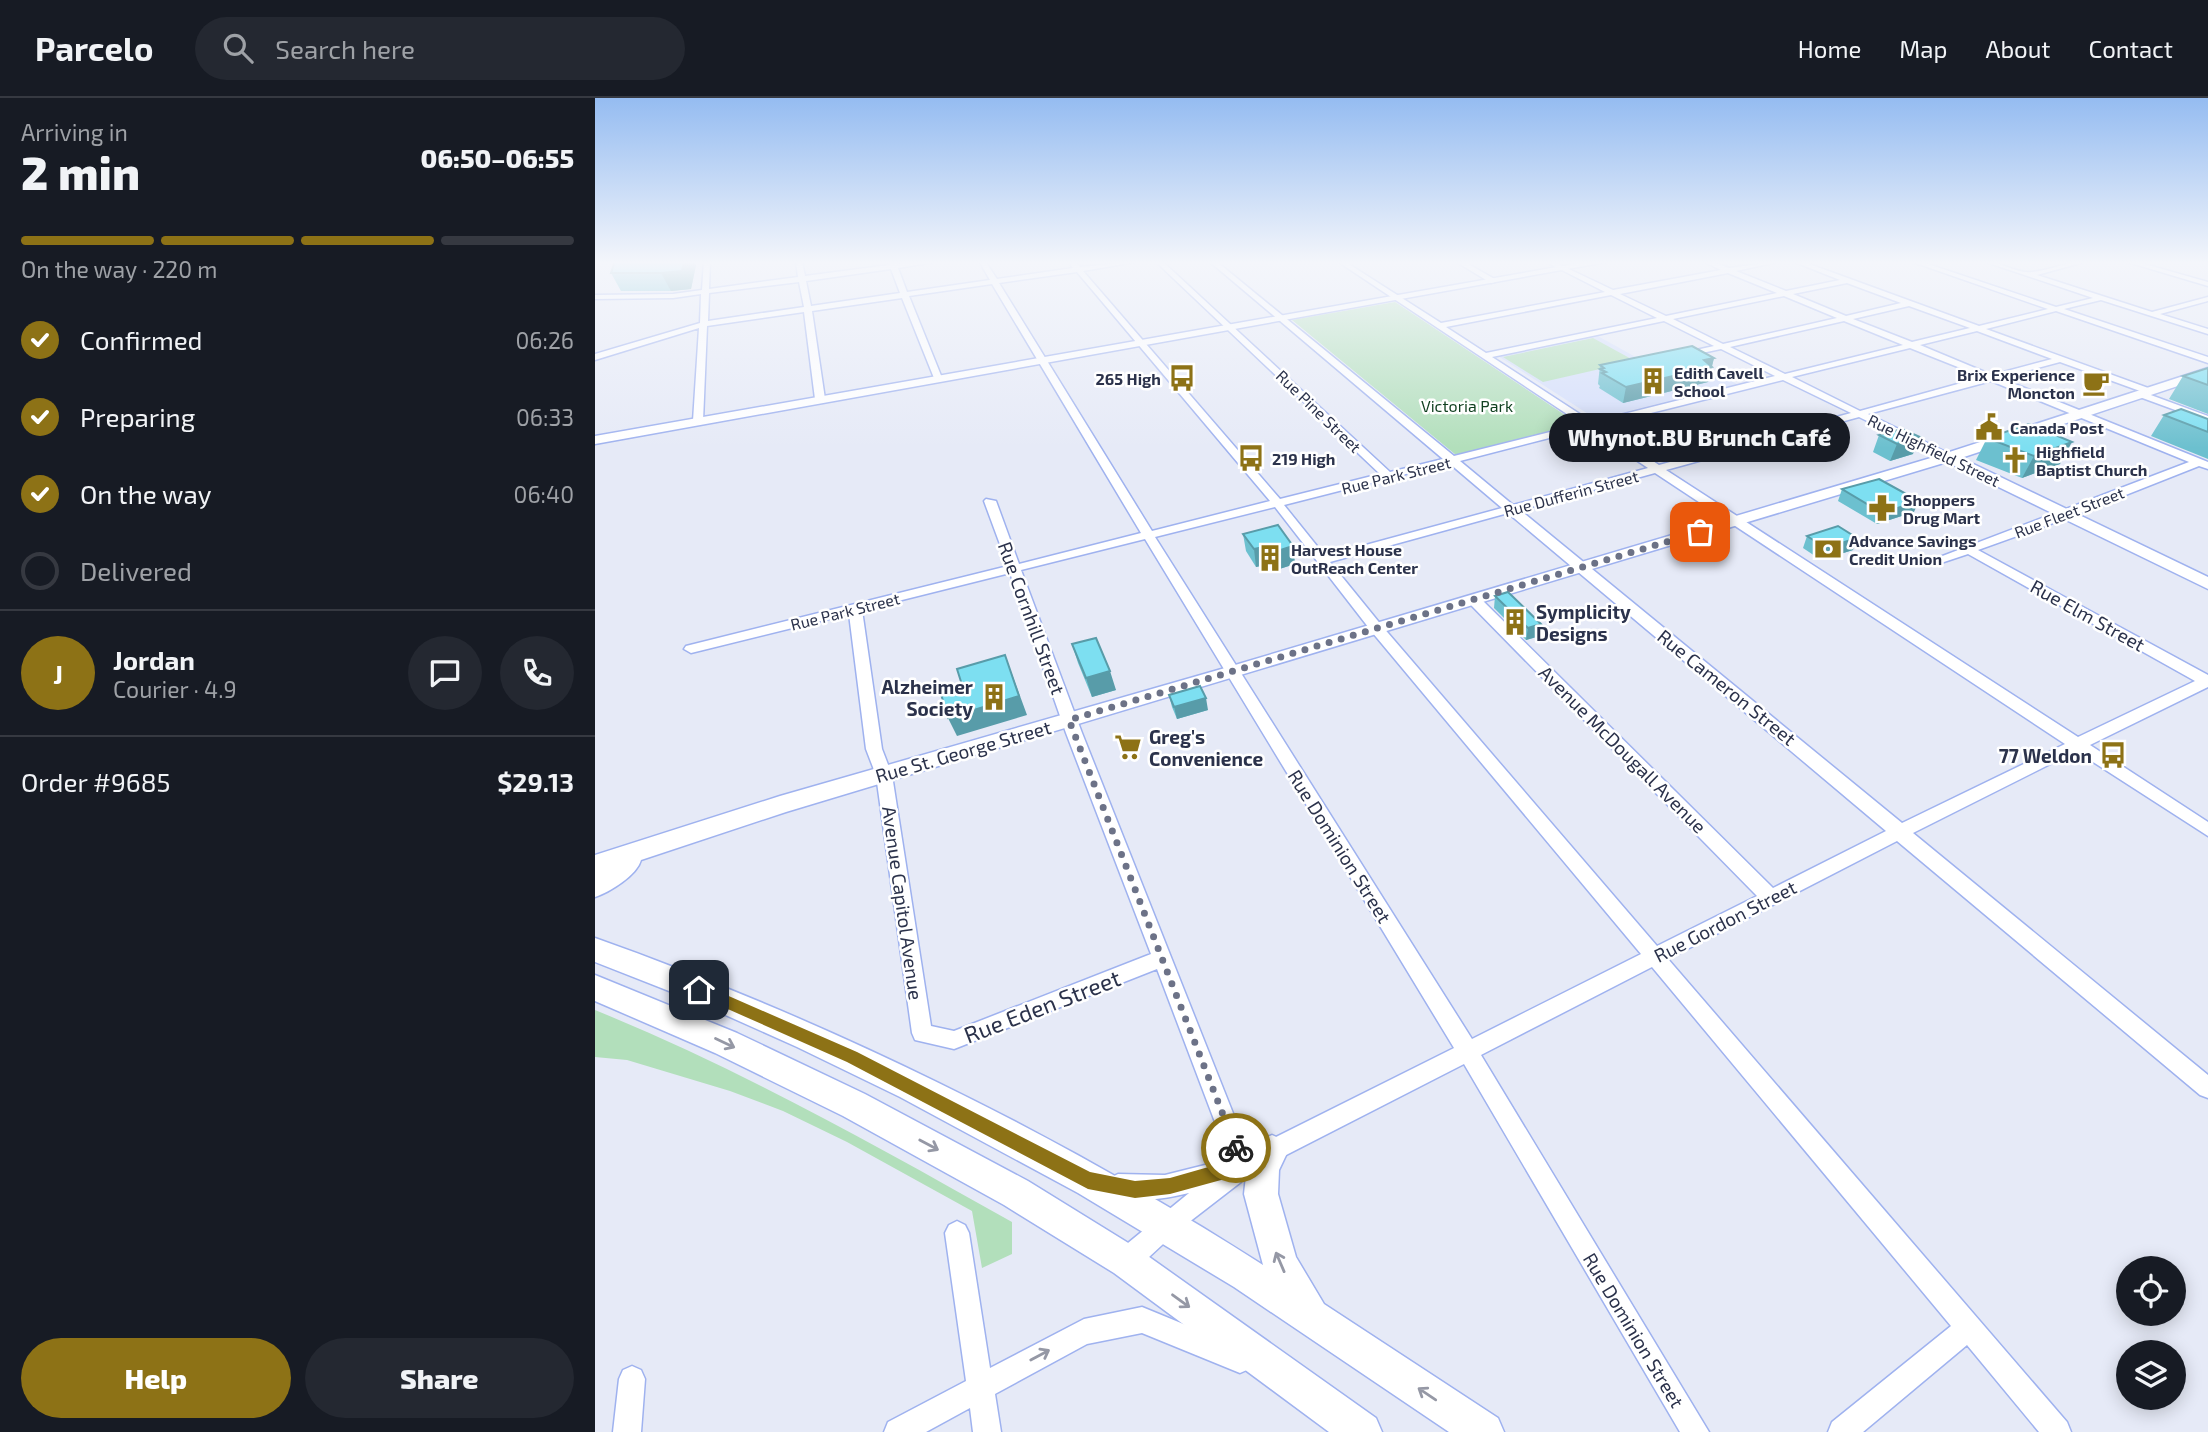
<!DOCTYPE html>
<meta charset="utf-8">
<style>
:root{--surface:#171b24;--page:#242831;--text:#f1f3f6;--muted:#9ea1a6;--line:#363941;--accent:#8d7216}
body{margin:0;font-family:"Exo 2",sans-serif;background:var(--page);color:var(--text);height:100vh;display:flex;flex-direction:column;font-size:26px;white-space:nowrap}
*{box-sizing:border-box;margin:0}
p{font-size:23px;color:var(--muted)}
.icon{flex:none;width:38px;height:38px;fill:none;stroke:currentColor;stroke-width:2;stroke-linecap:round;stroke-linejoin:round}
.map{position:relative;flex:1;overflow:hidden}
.side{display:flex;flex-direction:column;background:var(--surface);width:595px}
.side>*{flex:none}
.tools{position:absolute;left:1521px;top:1158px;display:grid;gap:14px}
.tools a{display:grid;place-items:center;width:70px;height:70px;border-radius:50%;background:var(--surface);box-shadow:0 4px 18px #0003;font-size:35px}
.pin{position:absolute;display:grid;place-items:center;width:60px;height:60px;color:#fff;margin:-30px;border-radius:14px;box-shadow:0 4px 10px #0006}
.courier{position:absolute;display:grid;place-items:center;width:70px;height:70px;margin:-35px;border:5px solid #8d7216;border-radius:50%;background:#fff;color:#222;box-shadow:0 2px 9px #0007}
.bubble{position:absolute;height:49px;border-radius:24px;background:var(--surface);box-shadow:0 4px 18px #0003;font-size:23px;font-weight:800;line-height:49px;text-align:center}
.head em{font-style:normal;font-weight:800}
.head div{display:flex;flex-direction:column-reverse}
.head{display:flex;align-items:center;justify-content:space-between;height:119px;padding:0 21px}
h1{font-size:46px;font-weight:800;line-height:52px}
.bar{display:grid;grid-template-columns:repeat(4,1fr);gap:10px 7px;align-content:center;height:84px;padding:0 21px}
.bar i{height:9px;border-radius:5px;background:var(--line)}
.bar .current{background:var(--accent)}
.bar p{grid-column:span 4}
.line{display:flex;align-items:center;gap:18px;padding:0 21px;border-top:2px solid var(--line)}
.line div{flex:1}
.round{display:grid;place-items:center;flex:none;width:74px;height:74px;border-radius:37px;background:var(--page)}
ol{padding:0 21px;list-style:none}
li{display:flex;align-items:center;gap:21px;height:77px}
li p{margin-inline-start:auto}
li .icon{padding:7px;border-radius:50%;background:var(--accent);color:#fff;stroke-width:4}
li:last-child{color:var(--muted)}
li i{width:38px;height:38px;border:4px solid var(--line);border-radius:50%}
.cta{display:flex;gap:14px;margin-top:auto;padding:14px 21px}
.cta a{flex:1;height:80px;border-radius:42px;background:var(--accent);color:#fff;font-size:28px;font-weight:800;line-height:80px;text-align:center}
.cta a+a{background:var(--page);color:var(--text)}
header{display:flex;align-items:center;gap:42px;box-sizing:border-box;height:98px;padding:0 35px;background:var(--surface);border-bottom:2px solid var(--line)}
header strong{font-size:33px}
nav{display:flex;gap:38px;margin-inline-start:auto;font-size:24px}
.search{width:490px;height:63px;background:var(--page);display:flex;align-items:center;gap:18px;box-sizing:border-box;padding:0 24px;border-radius:38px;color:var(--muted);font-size:26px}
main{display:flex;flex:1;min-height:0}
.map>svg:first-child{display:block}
.built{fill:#d5dffb}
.green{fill:#b2dfbb}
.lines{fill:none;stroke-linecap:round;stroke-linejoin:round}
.street-casing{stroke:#9fb2ef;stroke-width:3}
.secondary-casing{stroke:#9fb2ef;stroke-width:3}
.street{fill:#fff;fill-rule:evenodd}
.secondary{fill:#fff;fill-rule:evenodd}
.wall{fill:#6cc0cf}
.shaded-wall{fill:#589ca9}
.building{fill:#7ddff1;stroke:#589ca9;stroke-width:2}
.oneway{stroke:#9598a5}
.route{fill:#8d7216}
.done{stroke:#6c7287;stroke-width:7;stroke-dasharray:0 12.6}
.labels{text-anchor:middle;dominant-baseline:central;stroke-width:5;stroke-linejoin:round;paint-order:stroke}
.far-poi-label{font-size:16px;font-weight:bold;fill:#2b324b;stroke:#fff;text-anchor:start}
.far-park-label{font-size:16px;fill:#0f3f1f;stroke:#fff}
.far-street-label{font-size:16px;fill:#2b324b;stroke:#fff}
.poi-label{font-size:19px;font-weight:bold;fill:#2b324b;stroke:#fff;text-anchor:start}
.street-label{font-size:19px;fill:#2b324b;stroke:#fff}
.near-street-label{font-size:23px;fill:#2b324b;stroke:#fff}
</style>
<header>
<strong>Parcelo</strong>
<div class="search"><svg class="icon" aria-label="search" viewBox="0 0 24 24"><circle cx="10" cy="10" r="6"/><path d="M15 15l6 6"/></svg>Search here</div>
<nav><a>Home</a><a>Map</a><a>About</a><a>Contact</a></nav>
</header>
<main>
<section class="side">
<div class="head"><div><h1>2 min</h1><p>Arriving in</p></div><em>06:50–06:55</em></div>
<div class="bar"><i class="current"></i><i class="current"></i><i class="current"></i><i></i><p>On the way · 220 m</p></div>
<ol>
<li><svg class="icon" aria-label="check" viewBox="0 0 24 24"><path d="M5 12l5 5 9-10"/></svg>Confirmed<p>06:26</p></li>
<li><svg class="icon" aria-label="check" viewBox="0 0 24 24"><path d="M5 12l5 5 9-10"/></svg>Preparing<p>06:33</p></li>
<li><svg class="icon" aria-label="check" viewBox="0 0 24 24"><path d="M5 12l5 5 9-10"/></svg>On the way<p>06:40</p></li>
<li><i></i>Delivered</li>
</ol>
<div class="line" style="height:126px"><b class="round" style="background:var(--accent);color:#fff">J</b><div><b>Jordan</b><p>Courier · 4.9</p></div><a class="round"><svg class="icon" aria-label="chat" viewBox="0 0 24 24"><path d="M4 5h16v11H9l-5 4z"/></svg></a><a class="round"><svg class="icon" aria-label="phone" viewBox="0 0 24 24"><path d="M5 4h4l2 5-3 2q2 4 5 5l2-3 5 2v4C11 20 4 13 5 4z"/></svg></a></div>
<div class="line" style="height:91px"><div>Order #9685</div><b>$29.13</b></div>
<div class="cta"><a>Help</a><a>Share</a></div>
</section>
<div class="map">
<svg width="1613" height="1334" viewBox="0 0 1613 1334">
<rect width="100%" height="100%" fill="#e6eaf7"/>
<!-- built -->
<path class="built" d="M1001,237L1046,262L1090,259L1142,286L1001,321L903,258Z"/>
<!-- green -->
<path class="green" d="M800,204L985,327L861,357L697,222Z
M998,240L1040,263L948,284L908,259Z
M0,912C145,971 282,1048 417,1124V1156L387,1170L377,1113L252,1044L188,1013L135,993L32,962L0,959Z"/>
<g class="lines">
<defs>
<path id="street" d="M109,163H115L114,191L203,179L201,163H207L210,178L294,167L293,163H299L301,166L346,163L303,170L312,194L395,182L384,163H390L402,181L478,170L473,163H480L485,169L546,163L488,173L685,401L785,376L560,163H567L795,374L848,361L614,163H621L859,358L987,326L742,163H749L846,225L1010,194L949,163H957L1018,192L1126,172L1107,163H1115L1134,170L1187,163L1141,173L1191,193L1245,182L1197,163H1206L1384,228L1453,211L1315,163H1324L1461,209L1498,200L1388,163C1404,162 1421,176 1437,174C1456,172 1474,163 1493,163L1442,177L1557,214L1613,199V203L1565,216L1613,231V236L1506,202L1469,211L1613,259V265L1461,213L1391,231L1556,291V295L1553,296L1613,318V324L1542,298V294L1545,293L1465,264L1405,280L1608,362L1613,364V371L1604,368L1475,419L1383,452L1613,577V589L1495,647L1613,724V738L1481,653L1318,735L1613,977V1000L1605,997L1302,743L1073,861L1472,1324L1476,1334H1444L1372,1247L1268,1334H1233L1237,1324L1356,1228L1057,869L886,957L1114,1334H1085L869,966L648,1079L646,1084L580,1135L540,1172L531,1175L522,1172L519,1163L522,1154L594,1095C569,1101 539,1106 515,1096L511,1088L515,1080L523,1076L570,1077L634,1061L562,871L359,951L320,942L317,935L281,677L271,651L254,516L96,555L89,551L91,548L413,468L389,403L391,401L401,403L424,466L546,435L397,186L314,198L347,280L343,283L339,280L307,200L217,213L230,301L225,304L220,301L209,214L112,228L108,323L103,326L98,323L104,230L0,262V256L105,225L106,196L78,200L0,201V197L78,196L107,192ZM296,171L305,195L216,208L211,183ZM482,174L675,403L557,433L404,185ZM1133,175L1182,195L1071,218L1025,196ZM204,184L209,209L113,223L114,195ZM1252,185L1306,205L1251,218L1198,196ZM1016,197L1062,220L891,255L851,229ZM1189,198L1242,220L1128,246L1078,221ZM1314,208L1375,230L1317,244L1258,221ZM1069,223L1119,248L1083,256V260L1126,251L1180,278L997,324L897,259ZM1249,223L1308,247L1190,276L1135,249ZM1382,233L1457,261L1397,277L1325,247ZM1315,250L1388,279L1265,313L1197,279ZM1188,282L1256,315L1064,367L1004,328ZM1396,283L1594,364L1337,462L1343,466L1373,456L1600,583L1483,639L1071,372L1264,319L1349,361H1357V357L1273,316ZM993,330L1053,370L918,407L865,363ZM854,365L907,410L730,458L689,407ZM1060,375L1470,646L1307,725L925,412ZM680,409L777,534L1046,856L877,941L560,439ZM913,415L1291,733L1178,790L884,499H874V505L1162,798L1062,848L787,528L735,464ZM550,441L859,950L653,1053L487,635L426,472ZM415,475L471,635L556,856L359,933L336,928L297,677L287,651L267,512Z
M860,163H868L903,183L896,185Z
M1529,163H1539L1613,184V188Z
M362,1123L370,1127L374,1135L395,1270L489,1221L547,1209L654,1253L658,1262L654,1271L645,1275L547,1235L492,1246L400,1296L406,1334H378L375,1310L331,1334H289L293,1324L371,1283L350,1135L354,1127Z
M37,1268L46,1272L50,1281L46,1334H18L24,1281L28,1272Z"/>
<path id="secondary" d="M996,163H1017L0,346V338Z
M1613,270V278L1366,360L1613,479V491L1352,364L191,714L46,762C42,777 15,794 0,799V757L185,698L630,570L1339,359Z
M0,840C231,922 462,1035 668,1167L649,1096L652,1069L666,1042L677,1037L688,1042L693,1053L684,1072L683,1096L701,1159L729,1206L903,1320L909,1334H854L639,1189L483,1095L305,999L202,949L97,902L0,864Z
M0,877L142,935L270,996L433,1083L543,1151L781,1320L787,1334H734L519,1175L409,1107L248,1018L120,955L0,903Z"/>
</defs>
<!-- street casing -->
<use href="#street" class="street-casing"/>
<!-- secondary casing -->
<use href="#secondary" class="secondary-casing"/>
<!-- street -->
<use href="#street" class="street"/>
<!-- secondary -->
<use href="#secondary" class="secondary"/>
</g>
<!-- wall -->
<path class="wall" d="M20,163H99L101,167L96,191L76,193H26L16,175Z
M1119,260L1113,284L1028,305L1004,290L1005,288L1003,286L1005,267Z
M1613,270V316L1574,301L1588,278Z
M1569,317L1613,321V361L1556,338Z
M1307,331L1318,356L1295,363L1278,354L1284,337Z
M1392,340L1465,366L1427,380L1381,362Z
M1247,391L1319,414L1282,426L1243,403Z
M648,436L698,448L700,466L675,474L670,467L661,469L651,453Z
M1212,438L1258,452L1226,462L1208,450Z
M900,498L945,538L931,542L899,510Z
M477,546L521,592L497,599L483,565Z
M574,597L613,612L582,621L577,609Z"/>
<!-- shaded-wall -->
<path class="shaded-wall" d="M89,163H99L101,167L96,191L76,193L66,175Z
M1119,260L1113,284L1028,305L1031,289L1109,262Z
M1325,339L1318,356L1295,363L1302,346Z
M1477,344L1465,366L1427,380L1439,358Z
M1324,403L1319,414L1282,426L1287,415Z
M1262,440L1258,452L1226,462L1231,450Z
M698,448L700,466L675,474L673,456Z
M668,449L670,467L661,469L659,451Z
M946,526L945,538L931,542L933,530Z
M410,557L432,617L362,638L353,620Z
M515,573L521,592L497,599L491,580Z
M611,600L613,612L582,621L579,609Z"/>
<!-- building -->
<path class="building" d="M20,163H89L87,173L66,175H16Z
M1097,248L1119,260L1109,262L1117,269L1031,289L1007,275L1011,274L1005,271L1009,270L1005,267Z
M1613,270V287L1588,278Z
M1586,311L1613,321V334L1569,317Z
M1434,326L1477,344L1439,358L1392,340Z
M1307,331L1325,339L1302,346L1284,337Z
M1284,381L1324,403L1287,415L1247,391Z
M683,427L698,448L673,456L668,449L659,451L648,436Z
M1243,428L1262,440L1231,450L1212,438Z
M913,494L946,526L933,530L900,498Z
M501,540L515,573L491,580L477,546Z
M410,557L424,598L353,620L346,596L368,590L362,571Z
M605,588L611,600L579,609L574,597Z"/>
<!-- one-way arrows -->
<defs><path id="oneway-shaft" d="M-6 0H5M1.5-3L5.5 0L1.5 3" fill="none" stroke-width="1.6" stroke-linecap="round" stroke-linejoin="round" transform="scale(1.75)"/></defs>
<g class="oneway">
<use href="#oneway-shaft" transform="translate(130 945) rotate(25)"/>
<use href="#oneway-shaft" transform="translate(334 1047) rotate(28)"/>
<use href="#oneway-shaft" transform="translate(685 1164) rotate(-113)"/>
<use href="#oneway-shaft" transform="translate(586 1203) rotate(36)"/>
<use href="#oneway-shaft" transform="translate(445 1257) rotate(-28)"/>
<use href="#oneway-shaft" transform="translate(832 1296) rotate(-146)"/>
</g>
<!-- sky -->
<linearGradient id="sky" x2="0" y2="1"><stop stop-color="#95bcf1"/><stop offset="0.47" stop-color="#f4f6fb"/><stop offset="1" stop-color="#f4f6fb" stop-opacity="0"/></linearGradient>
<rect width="1613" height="350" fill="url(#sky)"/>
<!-- route -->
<path class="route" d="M104,885L262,954L495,1074L540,1083L575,1080L638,1062L633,1050L635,1044L641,1042L647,1044L656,1068L654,1074L648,1076L575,1096L540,1100L493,1091L252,964L99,896V887Z"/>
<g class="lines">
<!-- done -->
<path class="done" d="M641,1050L474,622L1105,434"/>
</g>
<!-- icons -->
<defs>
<symbol id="bus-bare" viewBox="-9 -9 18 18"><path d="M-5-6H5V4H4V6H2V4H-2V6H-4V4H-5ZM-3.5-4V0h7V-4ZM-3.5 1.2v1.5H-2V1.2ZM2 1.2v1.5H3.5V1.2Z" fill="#8d7216" stroke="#fff" stroke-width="2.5" paint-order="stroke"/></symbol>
<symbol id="building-bare" viewBox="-9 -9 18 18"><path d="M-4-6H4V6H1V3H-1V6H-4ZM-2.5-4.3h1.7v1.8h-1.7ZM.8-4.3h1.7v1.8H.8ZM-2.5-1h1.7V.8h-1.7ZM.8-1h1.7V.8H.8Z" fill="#8d7216" stroke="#fff" stroke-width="2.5" paint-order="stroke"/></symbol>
<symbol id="cafe-bare" viewBox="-9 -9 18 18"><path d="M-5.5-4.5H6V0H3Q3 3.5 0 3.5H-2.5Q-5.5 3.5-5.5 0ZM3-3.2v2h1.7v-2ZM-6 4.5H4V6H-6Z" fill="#8d7216" stroke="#fff" stroke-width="2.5" paint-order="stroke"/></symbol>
<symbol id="civic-bare" viewBox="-9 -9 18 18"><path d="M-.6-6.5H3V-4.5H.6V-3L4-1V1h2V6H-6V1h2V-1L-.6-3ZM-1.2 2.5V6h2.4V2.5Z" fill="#8d7216" stroke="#fff" stroke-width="2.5" paint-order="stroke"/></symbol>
<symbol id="church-bare" viewBox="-9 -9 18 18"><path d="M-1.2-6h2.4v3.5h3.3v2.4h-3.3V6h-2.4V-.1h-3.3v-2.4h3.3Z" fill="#8d7216" stroke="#fff" stroke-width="2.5" paint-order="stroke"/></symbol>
<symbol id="pharmacy-bare" viewBox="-9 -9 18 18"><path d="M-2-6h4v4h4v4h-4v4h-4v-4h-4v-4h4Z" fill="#8d7216" stroke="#fff" stroke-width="2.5" paint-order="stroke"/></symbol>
<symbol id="bank-bare" viewBox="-9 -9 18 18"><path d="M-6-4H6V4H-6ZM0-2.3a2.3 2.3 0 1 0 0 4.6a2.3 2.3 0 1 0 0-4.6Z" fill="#8d7216" stroke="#fff" stroke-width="2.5" paint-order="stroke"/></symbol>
<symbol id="supermarket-bare" viewBox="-9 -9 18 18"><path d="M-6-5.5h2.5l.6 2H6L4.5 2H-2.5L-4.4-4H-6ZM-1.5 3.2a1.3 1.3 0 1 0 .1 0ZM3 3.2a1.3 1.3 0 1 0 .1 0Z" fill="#8d7216" stroke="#fff" stroke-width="2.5" paint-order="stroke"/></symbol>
</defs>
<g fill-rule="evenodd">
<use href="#bus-bare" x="568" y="261" width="38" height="38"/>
<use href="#building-bare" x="1039" y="264" width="38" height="38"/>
<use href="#cafe-bare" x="1482" y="266" width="38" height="38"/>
<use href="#civic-bare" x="1375" y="310" width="38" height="38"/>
<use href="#bus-bare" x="637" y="341" width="38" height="38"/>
<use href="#church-bare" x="1401" y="343" width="38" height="38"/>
<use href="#pharmacy-bare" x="1268" y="391" width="38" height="38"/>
<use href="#bank-bare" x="1214" y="432" width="38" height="38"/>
<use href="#building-bare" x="656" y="441" width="38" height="38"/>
<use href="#building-bare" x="901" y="505" width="38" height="38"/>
<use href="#building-bare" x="380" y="580" width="38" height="38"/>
<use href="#supermarket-bare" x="514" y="630" width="38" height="38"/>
<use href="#bus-bare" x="1499" y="638" width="38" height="38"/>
</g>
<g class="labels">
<!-- far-poi labels -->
<g class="far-poi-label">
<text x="1079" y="274">Edith Cavell<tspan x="1079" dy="18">School</tspan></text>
<text x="1480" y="276" text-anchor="end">Brix Experience<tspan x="1480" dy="18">Moncton</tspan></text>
<text x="566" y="280" text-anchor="end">265 High</text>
<text x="1415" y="329">Canada Post</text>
<text x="1441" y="353">Highfield<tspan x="1441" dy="18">Baptist Church</tspan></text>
<text x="677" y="360">219 High</text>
<text x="1308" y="401">Shoppers<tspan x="1308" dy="18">Drug Mart</tspan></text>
<text x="1254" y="442">Advance Savings<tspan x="1254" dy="18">Credit Union</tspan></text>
<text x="696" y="451">Harvest House<tspan x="696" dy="18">OutReach Center</tspan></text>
</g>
<!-- far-park labels -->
<g class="far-park-label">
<text x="872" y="307">Victoria Park</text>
</g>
<!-- far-street labels -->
<g class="far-street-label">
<text transform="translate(724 313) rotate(44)">Rue Pine Street</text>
<text transform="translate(1339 352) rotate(26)">Rue Highfield Street</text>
<text transform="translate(801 377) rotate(-14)">Rue Park Street</text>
<text transform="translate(976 395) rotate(-15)">Rue Dufferin Street</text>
<text transform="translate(1474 414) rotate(-21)">Rue Fleet Street</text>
<text transform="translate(250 513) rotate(-14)">Rue Park Street</text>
</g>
<!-- poi labels -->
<g class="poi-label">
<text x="941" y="513">Symplicity<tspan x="941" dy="22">Designs</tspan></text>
<text x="378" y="588" text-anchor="end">Alzheimer<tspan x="378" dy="22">Society</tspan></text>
<text x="554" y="638">Greg's<tspan x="554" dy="22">Convenience</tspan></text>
<text x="1497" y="657" text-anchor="end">77 Weldon</text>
</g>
<!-- street labels -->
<g class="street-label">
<text transform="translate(1493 517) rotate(29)">Rue Elm Street</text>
<text transform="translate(437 520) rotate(70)">Rue Cornhill Street</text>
<text transform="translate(1132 589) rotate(39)">Rue Cameron Street</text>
<text transform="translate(1028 651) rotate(45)">Avenue McDougall Avenue</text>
<text transform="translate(368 653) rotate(-16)">Rue St. George Street</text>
<text transform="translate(745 748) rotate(58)">Rue Dominion Street</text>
<text transform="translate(308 805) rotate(82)">Avenue Capitol Avenue</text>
<text transform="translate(1130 823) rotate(-27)">Rue Gordon Street</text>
<text transform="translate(1039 1232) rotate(59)">Rue Dominion Street</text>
</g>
<!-- near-street labels -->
<g class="near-street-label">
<text transform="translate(447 908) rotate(-21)">Rue Eden Street</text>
</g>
</g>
</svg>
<div class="tools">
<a><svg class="icon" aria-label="locate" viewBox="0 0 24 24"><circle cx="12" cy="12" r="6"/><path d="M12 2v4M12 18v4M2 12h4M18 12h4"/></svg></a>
<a><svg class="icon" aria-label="layers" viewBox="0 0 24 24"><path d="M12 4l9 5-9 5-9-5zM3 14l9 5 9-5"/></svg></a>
</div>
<div class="pin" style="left:1105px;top:434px;background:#ea580c"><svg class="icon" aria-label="bag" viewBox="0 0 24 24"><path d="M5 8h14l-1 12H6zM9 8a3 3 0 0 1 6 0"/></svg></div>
<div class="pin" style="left:104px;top:892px;background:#1f2937"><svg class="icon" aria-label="home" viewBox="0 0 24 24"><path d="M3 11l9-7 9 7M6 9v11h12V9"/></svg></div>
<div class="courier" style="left:641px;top:1050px"><svg class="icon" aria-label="bike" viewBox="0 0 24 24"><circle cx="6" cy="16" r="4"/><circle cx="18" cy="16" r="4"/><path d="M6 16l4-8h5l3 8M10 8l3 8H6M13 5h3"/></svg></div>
<div class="bubble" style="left:954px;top:315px;width:301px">Whynot.BU Brunch Café</div>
</div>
</main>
